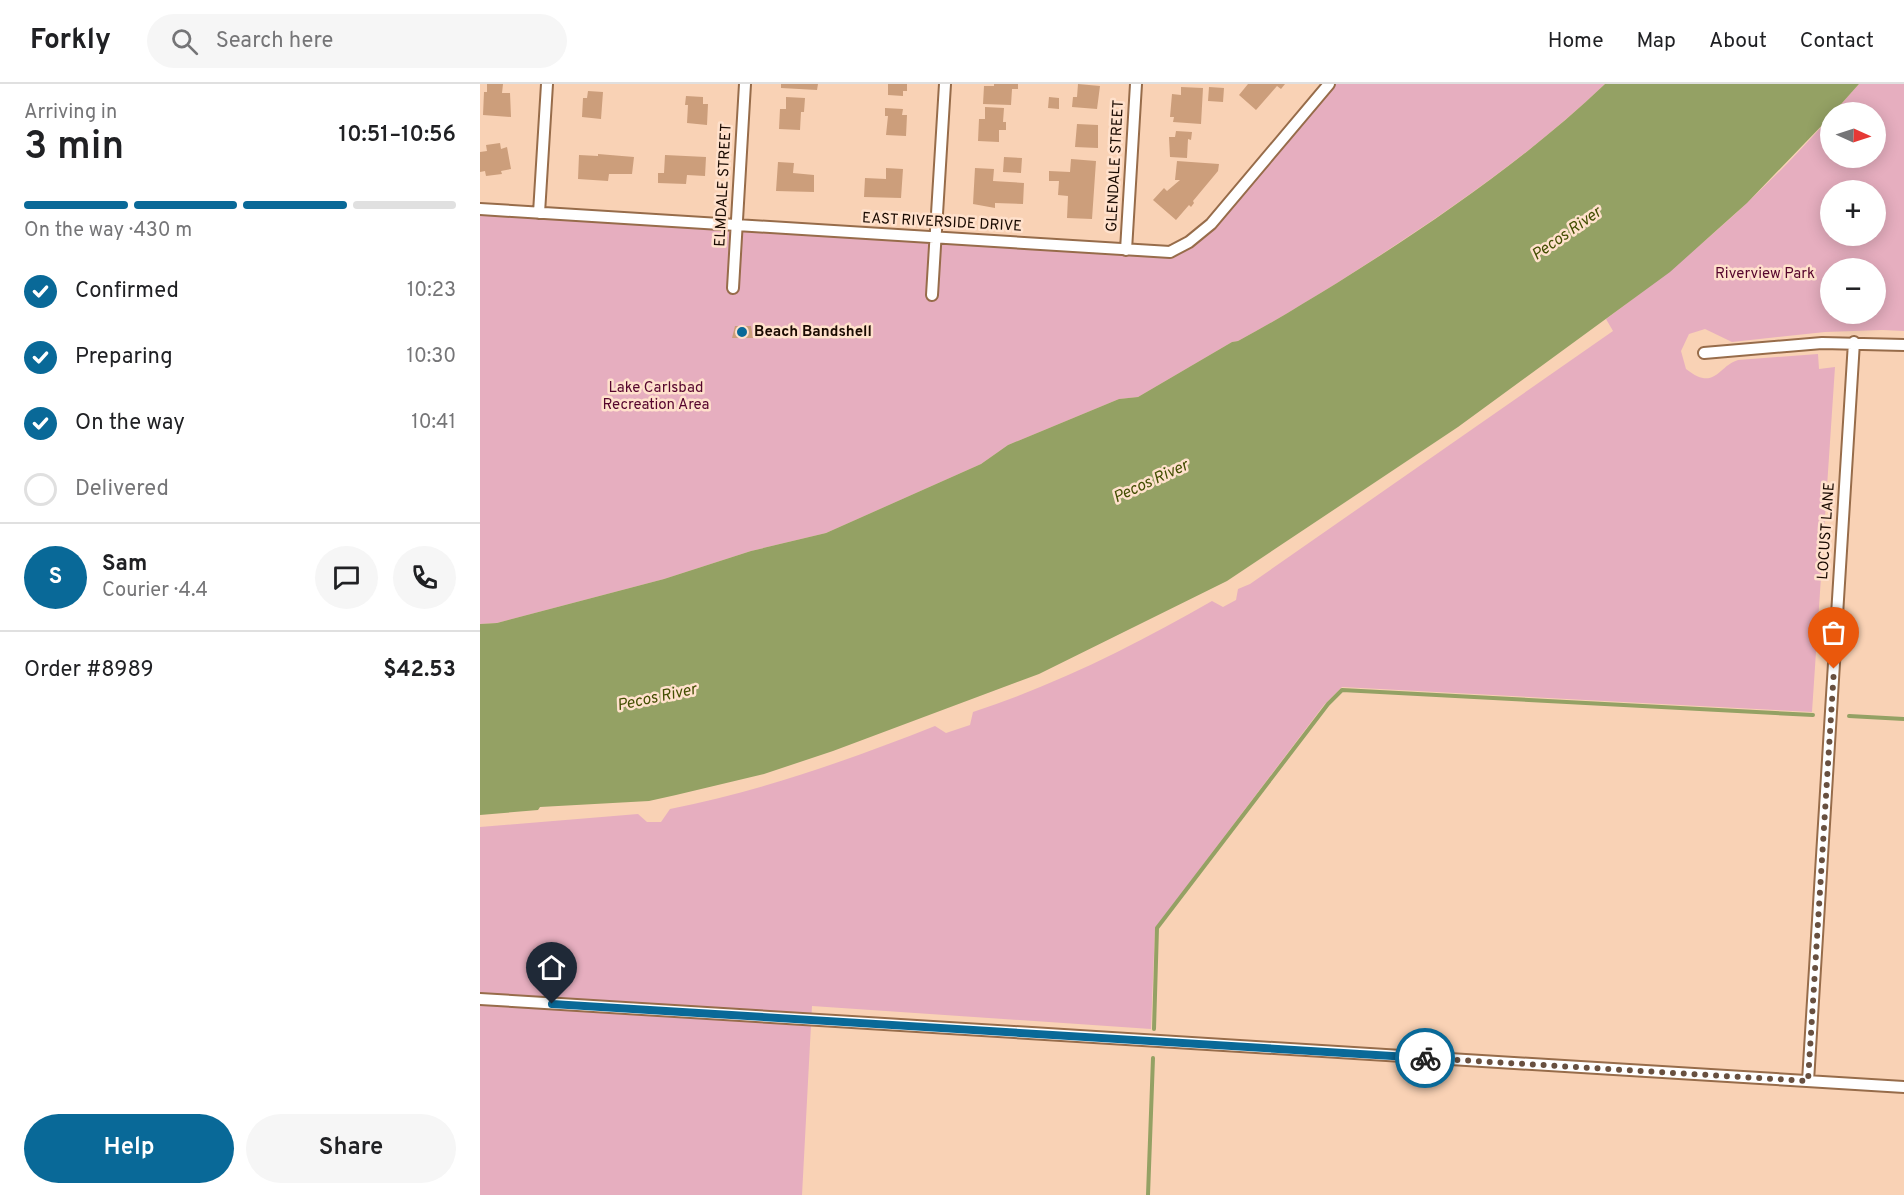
<!DOCTYPE html>
<meta charset="utf-8">
<style>
:root{--surface:#fff;--page:#f6f6f6;--text:#202124;--muted:#757577;--line:#e0e0e0;--accent:#096998}
body{margin:0;font-family:Overpass,sans-serif;background:var(--page);color:var(--text);height:100vh;display:flex;flex-direction:column;font-size:22px;white-space:nowrap}
*{box-sizing:border-box;margin:0}
p{font-size:20px;color:var(--muted)}
.icon{flex:none;width:33px;height:33px;fill:none;stroke:currentColor;stroke-width:2;stroke-linecap:round;stroke-linejoin:round}
.map{position:relative;flex:1;overflow:hidden}
.panel{display:flex;flex-direction:column;background:var(--surface);width:480px}
.panel>*{flex:none}
.needle{width:39px;rotate:93deg}
.fabs{position:absolute;left:1340px;top:18px;display:grid;gap:12px}
.fabs a{display:grid;place-items:center;width:66px;height:66px;border-radius:50%;background:var(--surface);box-shadow:0 3px 15px #0003;font-size:30px}
.pin{position:absolute;display:grid;place-items:center;width:51px;height:51px;color:#fff;margin:-62px -26px;border-radius:50% 50% 50% 0;rotate:-45deg;box-shadow:0 0 6px #0007}
.pin .icon{rotate:45deg}
.courier{position:absolute;display:grid;place-items:center;width:60px;height:60px;margin:-30px;border:4px solid #096998;border-radius:50%;background:#fff;color:#222;box-shadow:0 2px 8px #0007}
.headline em{font-style:normal;font-weight:600}
.headline div{display:flex;flex-direction:column-reverse}
.headline{display:flex;align-items:center;justify-content:space-between;height:102px;padding:0 24px}
h1{font-size:39px;font-weight:600;line-height:45px}
.bar{display:grid;grid-template-columns:repeat(4,1fr);gap:9px 6px;align-content:center;height:72px;padding:0 24px}
.bar i{height:8px;border-radius:4px;background:var(--line)}
.bar .on{background:var(--accent)}
.bar p{grid-column:span 4}
.line{display:flex;align-items:center;gap:15px;padding:0 24px;border-top:2px solid var(--line)}
.line div{flex:1}
.round{display:grid;place-items:center;flex:none;width:63px;height:63px;border-radius:32px;background:var(--page)}
ol{padding:0 24px;list-style:none}
li{display:flex;align-items:center;gap:18px;height:66px}
li p{margin-inline-start:auto}
li .icon{padding:6px;border-radius:50%;background:var(--accent);color:#fff;stroke-width:4}
li:last-child{color:var(--muted)}
li i{width:33px;height:33px;border:3px solid var(--line);border-radius:50%}
.button{display:flex;gap:12px;margin-top:auto;padding:12px 24px}
.button a{flex:1;height:69px;border-radius:36px;background:var(--accent);color:#fff;font-size:24px;font-weight:600;line-height:69px;text-align:center}
.button a+a{background:var(--page);color:var(--text)}
header{display:flex;align-items:center;gap:36px;box-sizing:border-box;height:84px;padding:0 30px;background:var(--surface);border-bottom:2px solid var(--line)}
header strong{font-size:28px}
nav{display:flex;gap:33px;margin-inline-start:auto;font-size:21px}
.search{width:420px;height:54px;background:var(--page);display:flex;align-items:center;gap:15px;box-sizing:border-box;padding:0 21px;border-radius:33px;color:var(--muted);font-size:22px}
main{display:flex;flex:1;min-height:0}
.map>svg:first-child{display:block}
.green{fill:#e6aebf;fill-rule:evenodd}
.water{fill:#94a164}
.lines{fill:none;stroke-linecap:round;stroke-linejoin:round}
.stream{stroke:#94a164;stroke-width:4}
.building{fill:#cc9e7b}
.street-casing{stroke:#976c4a;stroke-width:14}
.street{stroke:#fff;stroke-width:10}
.done{stroke:#685040;stroke-width:6;stroke-dasharray:0 10.8}
.route{stroke:#096998;stroke-width:8}
.poi-dot{fill:#096998;stroke:#ffe1cc;stroke-width:2}
.labels{text-anchor:middle;dominant-baseline:central;stroke-width:5;stroke-linejoin:round;paint-order:stroke}
.street-label{font-size:15px;fill:#1a0a01;stroke:#ffe1cc}
.park-label{font-size:15px;fill:#56052d;stroke:#ffe1cc}
.poi-label{font-size:15px;font-weight:bold;fill:#1a0a01;stroke:#ffe1cc;text-anchor:start}
.water-label{font-size:16px;font-style:italic;fill:#434e02;stroke:#ffe1cc}
</style>
<header>
<strong>Forkly</strong>
<div class="search"><svg class="icon" aria-label="search" viewBox="0 0 24 24"><circle cx="10" cy="10" r="6"/><path d="M15 15l6 6"/></svg>Search here</div>
<nav><a>Home</a><a>Map</a><a>About</a><a>Contact</a></nav>
</header>
<main>
<section class="panel">
<div class="headline"><div><h1>3 min</h1><p>Arriving in</p></div><em>10:51–10:56</em></div>
<div class="bar"><i class="on"></i><i class="on"></i><i class="on"></i><i></i><p>On the way · 430 m</p></div>
<ol>
<li><svg class="icon" aria-label="check" viewBox="0 0 24 24"><path d="M5 12l5 5 9-10"/></svg>Confirmed<p>10:23</p></li>
<li><svg class="icon" aria-label="check" viewBox="0 0 24 24"><path d="M5 12l5 5 9-10"/></svg>Preparing<p>10:30</p></li>
<li><svg class="icon" aria-label="check" viewBox="0 0 24 24"><path d="M5 12l5 5 9-10"/></svg>On the way<p>10:41</p></li>
<li><i></i>Delivered</li>
</ol>
<div class="line" style="height:108px"><b class="round" style="background:var(--accent);color:#fff">S</b><div><b>Sam</b><p>Courier · 4.4</p></div><a class="round"><svg class="icon" aria-label="chat" viewBox="0 0 24 24"><path d="M4 5h16v11H9l-5 4z"/></svg></a><a class="round"><svg class="icon" aria-label="phone" viewBox="0 0 24 24"><path d="M5 4h4l2 5-3 2q2 4 5 5l2-3 5 2v4C11 20 4 13 5 4z"/></svg></a></div>
<div class="line" style="height:78px"><div>Order #8989</div><b>$42.53</b></div>
<div class="button"><a>Help</a><a>Share</a></div>
</section>
<div class="map">
<svg width="1424" height="1111" viewBox="0 0 1424 1111">
<rect width="100%" height="100%" fill="#f9d2b5"/>
<!-- green -->
<path class="green" d="M849,0H1125C1044,77 951,139 857,199C824,219 792,239 758,257L752,258L658,313L639,315L528,361L501,380L346,449L271,467L184,495L17,539L0,540V125L690,168L709,158Z
M1379,0H1424V247L1402,246L1345,248L1252,258L1225,245L1209,250L1201,267L1206,285C1235,308 1238,282 1258,276L1338,270L1339,285L1355,283L1332,628L862,603L844,621L675,844L671,945L332,922L322,1111H0V743L158,730L167,738H181L190,725C281,707 369,676 455,642L466,649L490,641L493,628C576,601 657,560 732,517L743,523L756,516L758,505L770,500L1133,247L1126,235C1207,176 1284,109 1350,33V74H1395V28H1354ZM1350,106H1395V152H1350ZM1350,184H1395V230H1350Z"/>
<!-- water -->
<path class="water" d="M1125,0H1379L1354,28H1350V33L1267,119L1190,188L978,343L747,497L559,590L353,667L284,690L196,711L169,717L60,723L58,726L0,731V540L17,539L184,495L271,467L346,449L501,380L528,361L639,315L658,313L752,258L758,257C792,239 824,219 857,199C951,140 1044,77 1125,0Z"/>
<g class="lines">
<!-- stream -->
<path class="stream" d="M1369,632L1424,635
M674,945L677,844L848,620L862,606L1333,631
M668,1111L673,974"/>
</g>
<!-- building -->
<path class="building" d="M7,0H23L22,9H30L31,33L3,31L4,8H7Z
M301,0H338L337,6L301,4Z
M408,0H427V7H423V12L408,11Z
M514,0H538V5H532L531,21L503,20L504,2H514Z
M598,0L620,2L617,25L592,23L593,13H597Z
M768,0H805L801,5L797,2L776,26L759,11Z
M701,3L723,4L721,40L693,38L694,33H690L692,10L701,11Z
M729,3L744,4L743,18L728,17Z
M108,7L123,8L121,35L102,33L103,14H107Z
M206,12L223,13V20H228L227,41L207,39L208,21H205Z
M306,13L325,14L324,28H321L320,46L299,45L300,25H306Z
M569,13L579,14V25L568,24Z
M505,23L524,24L523,38H526V46H519V58L498,57L499,35H505Z
M405,24L423,25L422,31H427L426,52L406,51L408,32H405Z
M597,40L618,41V64L595,63Z
M696,47L712,48L711,56L708,55L707,74L690,73L689,53H695Z
M20,59L21,65L27,63L31,85L21,87L22,90L6,92L5,87L0,88V68L7,67L6,61Z
M118,70L154,73L152,90H129L128,97L98,95L99,71L118,72Z
M185,71L226,73L225,92L207,91L206,100L178,99V89H184Z
M524,73L542,74L541,89L523,88Z
M591,75L616,77L612,135L587,134L588,112L578,111L579,97H569V87L590,88Z
M697,77L739,80L738,87L713,117L714,119L711,123L709,121L696,136L673,116L684,104L687,107L700,96H695Z
M298,78L314,79L313,89L334,91V108L296,107Z
M406,84L423,85L421,114L384,113L385,94L406,95Z
M495,84L514,85L513,97L544,99L543,120L515,119V124L493,120Z
M255,242H271L273,254H252Z"/>
<g class="lines">
<defs>
<path id="street" d="M0,125L690,168L709,158L731,140L849,0
M59,129L67,0
M646,166L656,0
M253,204L265,0
M452,211L465,0
M1224,269L1342,259L1424,261
M0,915L1424,1003
M1328,997L1374,258"/>
</defs>
<!-- street casing -->
<use href="#street" class="street-casing"/>
<!-- street -->
<use href="#street" class="street"/>
</g>
<g class="lines">
<!-- done -->
<path class="done" d="M945,974L1328,997L1354,585"/>
<!-- route -->
<path class="route" d="M72,920L945,974"/>
</g>
<!-- markers -->
<circle class="poi-dot" cx="262" cy="248" r="6"/>
<g class="labels">
<!-- street labels -->
<g class="street-label">
<text transform="translate(636 82) rotate(-87)">GLENDALE STREET</text>
<text transform="translate(244 101) rotate(-87)">ELMDALE STREET</text>
<text transform="translate(462 139) rotate(3)">EAST RIVERSIDE DRIVE</text>
<text transform="translate(1347 447) rotate(-86)">LOCUST LANE</text>
</g>
<!-- park labels -->
<g class="park-label">
<text x="1285" y="190">Riverview Park</text>
<text x="176" y="304">Lake Carlsbad<tspan x="176" dy="17">Recreation Area</tspan></text>
</g>
<!-- poi labels -->
<g class="poi-label">
<text x="274" y="248">Beach Bandshell</text>
</g>
<!-- water labels -->
<g class="water-label">
<text transform="translate(1087 150) rotate(-35)">Pecos River</text>
<text transform="translate(671 398) rotate(-25)">Pecos River</text>
<text transform="translate(177 614) rotate(-12)">Pecos River</text>
</g>
</g>
</svg>
<div class="fabs">
<a><svg class="needle" viewBox="-14 -14 28 28"><path d="M0-13l5 13h-10z" fill="#e53935"/><path d="M0 13l5-13h-10z" fill="#757577"/></svg></a>
<a>+</a>
<a>−</a>
</div>
<div class="pin" style="left:1354px;top:585px;background:#ea580c"><svg class="icon" aria-label="bag" viewBox="0 0 24 24"><path d="M5 8h14l-1 12H6zM9 8a3 3 0 0 1 6 0"/></svg></div>
<div class="pin" style="left:72px;top:920px;background:#1f2937"><svg class="icon" aria-label="home" viewBox="0 0 24 24"><path d="M3 11l9-7 9 7M6 9v11h12V9"/></svg></div>
<div class="courier" style="left:945px;top:974px"><svg class="icon" aria-label="bike" viewBox="0 0 24 24"><circle cx="6" cy="16" r="4"/><circle cx="18" cy="16" r="4"/><path d="M6 16l4-8h5l3 8M10 8l3 8H6M13 5h3"/></svg></div>
</div>
</main>
